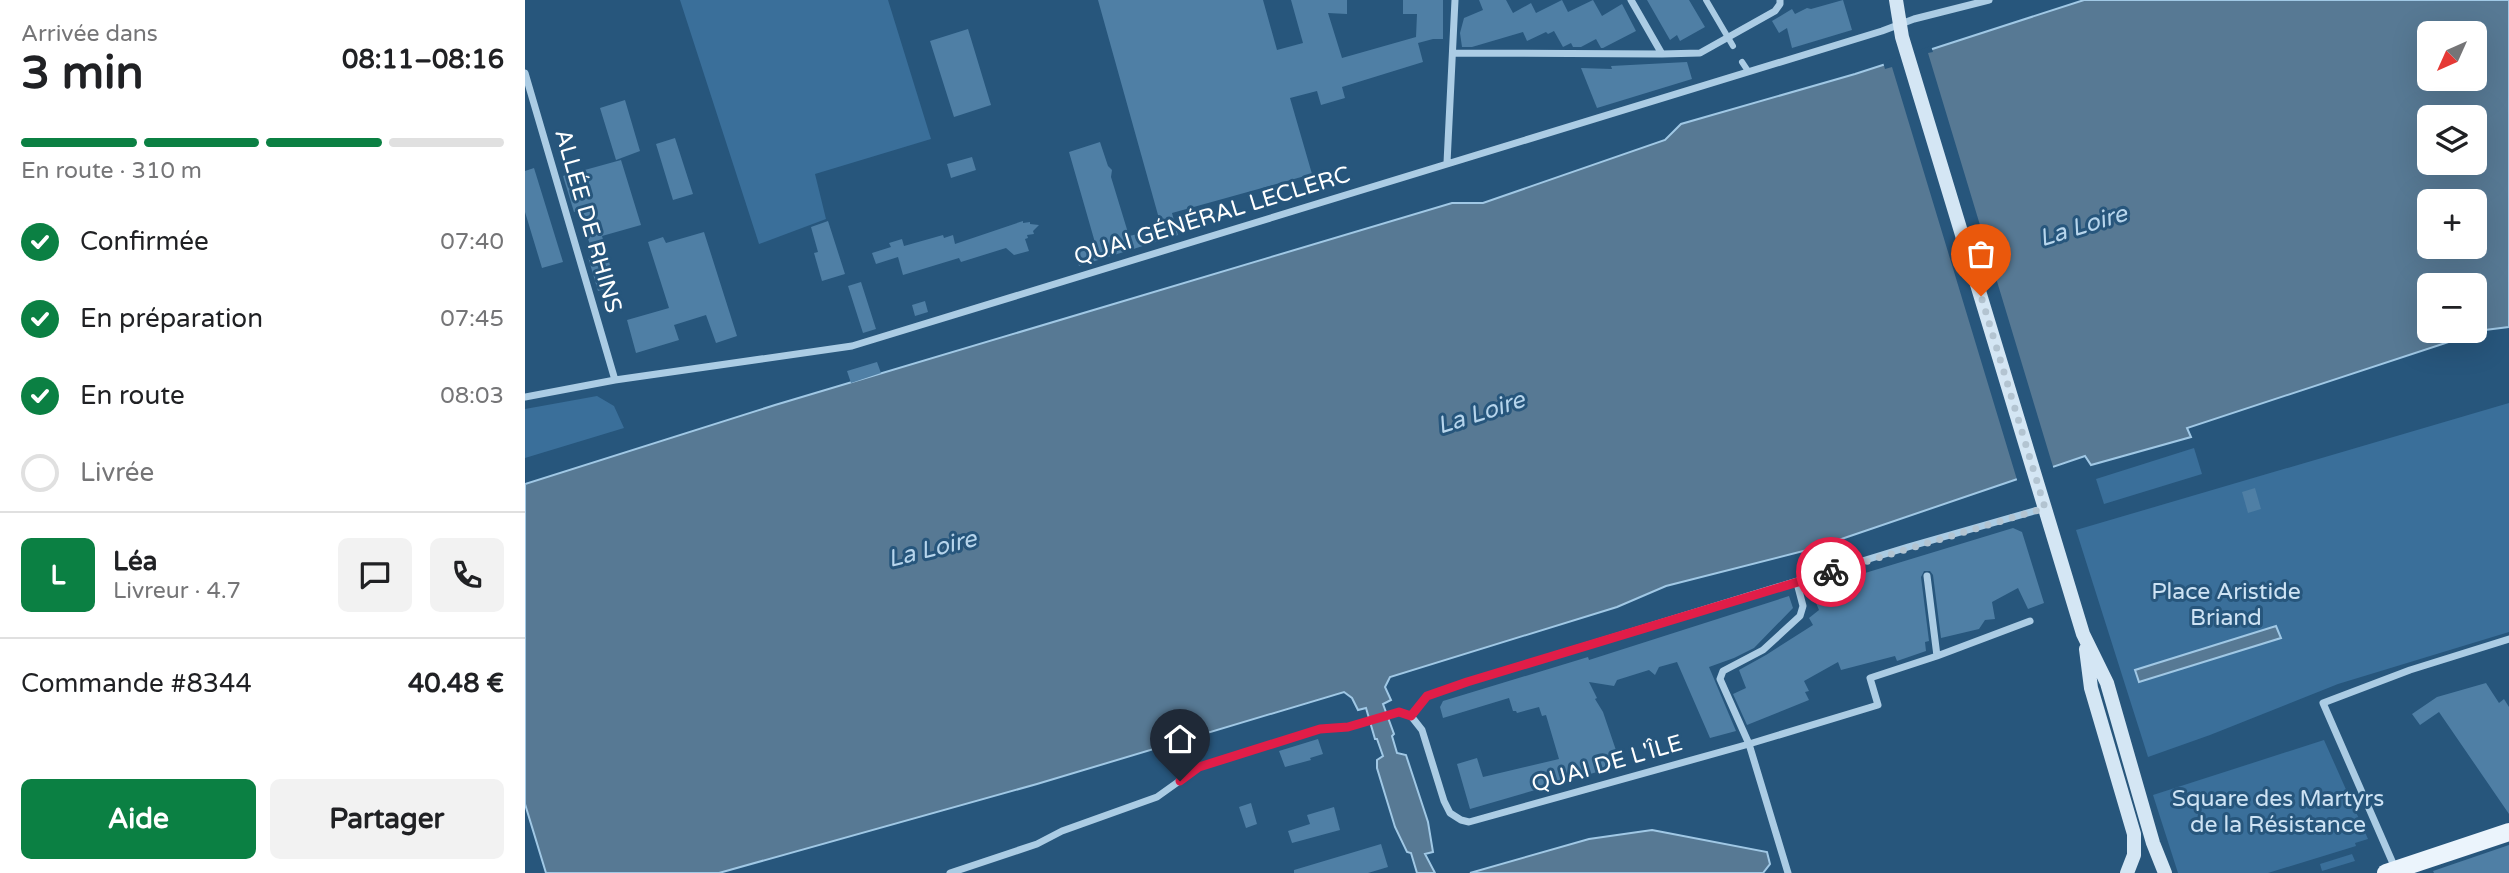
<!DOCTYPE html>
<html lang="fr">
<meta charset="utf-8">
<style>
:root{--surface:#fff;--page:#f2f2f2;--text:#202124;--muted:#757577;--line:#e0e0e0;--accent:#0b8043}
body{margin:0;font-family:"Varela Round",sans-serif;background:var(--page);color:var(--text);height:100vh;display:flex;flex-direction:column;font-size:26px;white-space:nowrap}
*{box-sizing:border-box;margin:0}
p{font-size:23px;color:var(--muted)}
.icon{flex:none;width:38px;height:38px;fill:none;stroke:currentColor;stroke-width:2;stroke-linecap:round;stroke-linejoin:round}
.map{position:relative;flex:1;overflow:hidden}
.drawer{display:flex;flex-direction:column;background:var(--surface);width:525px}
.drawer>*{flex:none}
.needle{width:46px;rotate:225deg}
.controls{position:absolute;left:1892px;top:21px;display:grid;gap:14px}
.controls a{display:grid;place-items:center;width:70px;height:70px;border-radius:10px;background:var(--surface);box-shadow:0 7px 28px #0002;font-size:35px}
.pin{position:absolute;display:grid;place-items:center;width:60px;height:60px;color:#fff;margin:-72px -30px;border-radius:50% 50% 50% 0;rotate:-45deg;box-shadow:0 0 7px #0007}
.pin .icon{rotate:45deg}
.courier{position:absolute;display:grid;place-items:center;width:70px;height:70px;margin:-35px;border:5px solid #e11d48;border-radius:50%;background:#fff;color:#222;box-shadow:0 2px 9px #0007}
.summary em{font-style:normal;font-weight:700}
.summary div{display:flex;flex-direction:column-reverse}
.summary{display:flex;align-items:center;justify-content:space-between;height:119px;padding:0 21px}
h1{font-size:46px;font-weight:700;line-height:52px}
.bar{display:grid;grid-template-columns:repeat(4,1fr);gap:10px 7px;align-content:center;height:84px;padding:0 21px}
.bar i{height:9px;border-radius:5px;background:var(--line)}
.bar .on{background:var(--accent)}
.bar p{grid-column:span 4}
.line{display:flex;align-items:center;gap:18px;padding:0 21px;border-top:2px solid var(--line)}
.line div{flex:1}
.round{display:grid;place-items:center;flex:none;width:74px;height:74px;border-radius:10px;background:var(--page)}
ol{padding:0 21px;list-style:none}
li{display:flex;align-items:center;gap:21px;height:77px}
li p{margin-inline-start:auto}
li .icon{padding:7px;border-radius:50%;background:var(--accent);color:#fff;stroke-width:4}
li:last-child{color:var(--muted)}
li i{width:38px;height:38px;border:4px solid var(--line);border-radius:50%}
.primary-button{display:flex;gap:14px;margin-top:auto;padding:14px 21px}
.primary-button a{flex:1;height:80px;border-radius:10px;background:var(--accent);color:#fff;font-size:28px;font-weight:700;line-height:80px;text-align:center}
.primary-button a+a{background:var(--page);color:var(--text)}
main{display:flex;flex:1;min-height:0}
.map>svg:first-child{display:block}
.green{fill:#3a6f9a}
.water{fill:#577994;stroke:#a0c8e5;stroke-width:2;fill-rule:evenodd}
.pier{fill:#27567c}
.building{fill:#4f7fa5}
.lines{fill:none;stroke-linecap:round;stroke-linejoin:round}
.pedestrian{stroke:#abcce4;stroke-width:6}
.minor{stroke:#abcce4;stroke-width:7}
.secondary{stroke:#d4e6f4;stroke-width:14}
.primary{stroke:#ebf4fc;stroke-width:18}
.done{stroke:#b3c4d1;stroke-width:7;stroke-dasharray:0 12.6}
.route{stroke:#e11d48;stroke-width:9}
.labels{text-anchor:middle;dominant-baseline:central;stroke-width:6;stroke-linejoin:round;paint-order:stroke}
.street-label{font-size:23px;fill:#fff;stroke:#27567c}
.park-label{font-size:23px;fill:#cee3f4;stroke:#27567c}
.water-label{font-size:24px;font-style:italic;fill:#b7d5ec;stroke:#27567c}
</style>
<main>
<section class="drawer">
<div class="summary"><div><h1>3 min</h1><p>Arrivée dans</p></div><em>08:11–08:16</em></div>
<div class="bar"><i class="on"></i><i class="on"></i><i class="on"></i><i></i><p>En route · 310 m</p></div>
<ol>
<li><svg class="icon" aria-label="check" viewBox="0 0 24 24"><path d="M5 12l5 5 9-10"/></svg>Confirmée<p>07:40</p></li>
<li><svg class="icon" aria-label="check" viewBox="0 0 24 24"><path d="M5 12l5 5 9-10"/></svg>En préparation<p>07:45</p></li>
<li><svg class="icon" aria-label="check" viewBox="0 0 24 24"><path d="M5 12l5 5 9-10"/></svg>En route<p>08:03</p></li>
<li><i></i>Livrée</li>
</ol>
<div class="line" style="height:126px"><b class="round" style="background:var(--accent);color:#fff">L</b><div><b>Léa</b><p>Livreur · 4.7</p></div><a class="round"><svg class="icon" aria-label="chat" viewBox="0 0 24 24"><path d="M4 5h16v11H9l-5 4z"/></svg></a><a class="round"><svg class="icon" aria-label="phone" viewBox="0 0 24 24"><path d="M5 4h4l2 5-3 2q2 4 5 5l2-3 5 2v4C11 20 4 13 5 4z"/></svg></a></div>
<div class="line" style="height:91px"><div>Commande #8344</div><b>40.48 €</b></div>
<div class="primary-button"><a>Aide</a><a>Partager</a></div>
</section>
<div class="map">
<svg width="1984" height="873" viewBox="0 0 1984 873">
<rect width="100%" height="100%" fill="#27567c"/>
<!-- green -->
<path class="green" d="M155,0H363L406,139L290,174L301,219L234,244Z
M72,396L89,406L99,428L0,458V409Z
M1984,403V632L1813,684L1685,735L1623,757L1551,530Z
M1669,448L1677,474L1579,504L1571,479Z
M1799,740L1843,839L1830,843L1831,846L1743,873H1653L1628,795Z
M1827,854L1830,861L1797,871L1795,864Z"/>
<!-- water -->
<path class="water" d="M1559,0H1984V327L1960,330L1662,428L1666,437L1566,465L1560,456L1290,548L1141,586L1092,607L865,677L860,687L866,700L858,704L869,734L867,736L872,753L881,755L903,822L908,852L900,854L910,873H892L886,853L882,852L870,827L852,768V760L858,756L852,739H850L841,708L833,710L827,698L819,692L512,784L194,873H21L0,804V484L250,405L927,203H958L1140,140L1156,124L1330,74ZM1904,33H1950V79H1904ZM1904,117H1950V163H1904ZM1904,201H1950V247H1904ZM1904,285H1950V331H1904Z
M1751,626L1756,638L1614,682L1610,670Z
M1127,830L1242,852L1245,864L1238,873H945L1064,839Z"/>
<!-- pier -->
<path class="pier" d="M1406,46L1408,52L1403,53L1529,470L1493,483L1367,67L1360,69L1358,62Z"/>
<!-- building -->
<path class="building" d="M573,0H738L752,50L778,43L766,0H822V14L803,13L817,58L891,37L892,14H878V0H918V39H908L893,43L898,62L817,87L820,98L796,105L792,91L765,98L787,174L647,213L653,235L640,240Z
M954,0H981L988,13L1006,3L1011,13L1037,0L1043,12L1068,0L1077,16L1097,4L1111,31L1078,48H1076L1071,39L1056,47H1048L1046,43L1038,47L1029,31L1023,34L1021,32L1002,41L998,32L947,47H937L935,33L939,18L958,10Z
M1122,0H1164L1180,27L1155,41L1152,35L1145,40Z
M1318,0L1327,30L1267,48L1262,28L1254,33L1247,21L1267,9L1270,14L1282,8L1286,9Z
M443,29L466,105L429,117L405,41Z
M1162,62L1167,79L1072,108L1056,68L1087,69L1086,66Z
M100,100L115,151L91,160L75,108Z
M150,138L168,194L148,200L131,144Z
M575,142L583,166L587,170L586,177L604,236L613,234L637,240L554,266L550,252L571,246L544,152Z
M447,157L451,170L426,178L422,164Z
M96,160L116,225L77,236L86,269L81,271L86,287L73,291L63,257L68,256L55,210L49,212L38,176Z
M9,168L38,262L17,268L0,212V171Z
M303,221L320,274L297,281L289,253L293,252L286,227Z
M498,221V223L505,222V224L514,225L508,231L509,234L502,235L503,238L500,239L504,251L489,255L481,248L436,262L434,258L378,275L373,257L351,264L347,253L366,247L364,243L377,239L379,246L418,235L419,238L428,235L430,244Z
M179,232L212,336L191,343L181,315L149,325L154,340L111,353L102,320L144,308L123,242L138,237L141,243Z
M336,282L351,329L338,333L323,286Z
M400,301L403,312L390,316L387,305Z
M352,362L356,373L326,383L322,371Z
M1730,488L1736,509L1723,513L1717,492Z
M1488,528L1497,532L1519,603L1503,609L1493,588L1467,602L1470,619L1460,620L1454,629L1416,638L1408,575L1405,571H1399L1396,577L1404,641L1400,642L1401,651L1372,661L1370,656L1316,670L1313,662L1279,681L1284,691L1280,692L1284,700L1222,725L1208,694L1221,688L1214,670L1241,655L1288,625L1284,618L1294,610L1289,598L1294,587Z
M1264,596L1268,608L1229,648L1209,658L1184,667L1211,731L1185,738L1152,662L1134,667L1130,675L1124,670L1092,680L1089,686L1064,682L1072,698L1070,699L1078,712L1096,765L945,809L932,764L952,758L958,777L1034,759L1021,715L1017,716L1014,707L992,713L991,711H988L984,698L918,718L915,707L918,701L1063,657L1064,660Z
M1961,683L1974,703L1979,699L1984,707V814L1914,712L1895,725L1887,714L1912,697Z
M793,739L798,754L785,758L786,760L760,767L754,751Z
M726,803L732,824L721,828L714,807Z
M809,807L815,830L767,843L763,831L785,824L782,815Z
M856,844L863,867L843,873H769V870Z
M1984,845V873H1909L1908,871Z"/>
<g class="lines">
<!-- pedestrian -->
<path class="pedestrian" d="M1181,0L1208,46
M1217,62L1223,71"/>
<!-- minor -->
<path class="minor" d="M1106,0L1137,54L1175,53L1250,11L1255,4V0
M929,53L1137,54
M0,73L90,380
M922,163L930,0
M0,397L90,380L327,346L1357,31L1389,19L1464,0
M1412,656L1505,621
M886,716L902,696L942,682L1383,547L1520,508
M1870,868L1798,703L1885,670L1984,639
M425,873L512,844L537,831L632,797L674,767L795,729L823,727L874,712L886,716L897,730L919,801L925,813L936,820L944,822L1224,744L1353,705L1345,678L1412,656L1402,576
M1263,873L1224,744L1195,679L1198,671L1238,650L1275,616L1278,606L1272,583"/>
<!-- secondary -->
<path class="secondary" d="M1371,0L1377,37L1558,634L1582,683L1628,843L1640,873
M1561,649L1566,688L1609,834V855L1602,873"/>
<!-- primary -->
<path class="primary" d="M1861,873L1984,832"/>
</g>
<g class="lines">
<!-- done -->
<path class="done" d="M1306,572L1520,508L1456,296"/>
<!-- route -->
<path class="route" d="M655,781L674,767L795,729L823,727L874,712L886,716L902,696L942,682L1306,572"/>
</g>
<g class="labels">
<!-- street labels -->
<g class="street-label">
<text transform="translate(687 216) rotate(-17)">QUAI GÉNÉRAL LECLERC</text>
<text transform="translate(63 221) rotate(74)">ALLÉE DE RHINS</text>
<text transform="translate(1082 764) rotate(-16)">QUAI DE L'ÎLE</text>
</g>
<!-- park labels -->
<g class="park-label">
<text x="1701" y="592">Place Aristide<tspan x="1701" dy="26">Briand</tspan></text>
<text x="1753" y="799">Square des Martyrs<tspan x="1753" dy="26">de la Résistance</tspan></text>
</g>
<!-- water labels -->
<g class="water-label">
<text transform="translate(1558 226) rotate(-17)">La Loire</text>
<text transform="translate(956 413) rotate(-18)">La Loire</text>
<text transform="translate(407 549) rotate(-14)">La Loire</text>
</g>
</g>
</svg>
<div class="controls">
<a><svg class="needle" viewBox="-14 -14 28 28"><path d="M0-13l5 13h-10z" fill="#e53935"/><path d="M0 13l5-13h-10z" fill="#757577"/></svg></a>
<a><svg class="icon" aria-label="layers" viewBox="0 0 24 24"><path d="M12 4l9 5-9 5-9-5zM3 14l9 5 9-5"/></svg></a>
<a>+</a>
<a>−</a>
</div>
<div class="pin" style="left:1456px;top:296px;background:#ea580c"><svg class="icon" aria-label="bag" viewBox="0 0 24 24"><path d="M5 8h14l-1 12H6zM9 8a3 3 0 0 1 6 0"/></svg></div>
<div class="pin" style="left:655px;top:781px;background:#1f2937"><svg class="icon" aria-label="home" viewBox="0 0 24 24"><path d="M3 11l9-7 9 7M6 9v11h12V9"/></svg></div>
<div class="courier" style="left:1306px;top:572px"><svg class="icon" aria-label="bike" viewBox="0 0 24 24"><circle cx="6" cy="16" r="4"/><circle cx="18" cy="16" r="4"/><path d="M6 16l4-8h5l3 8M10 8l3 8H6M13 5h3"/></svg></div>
</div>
</main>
